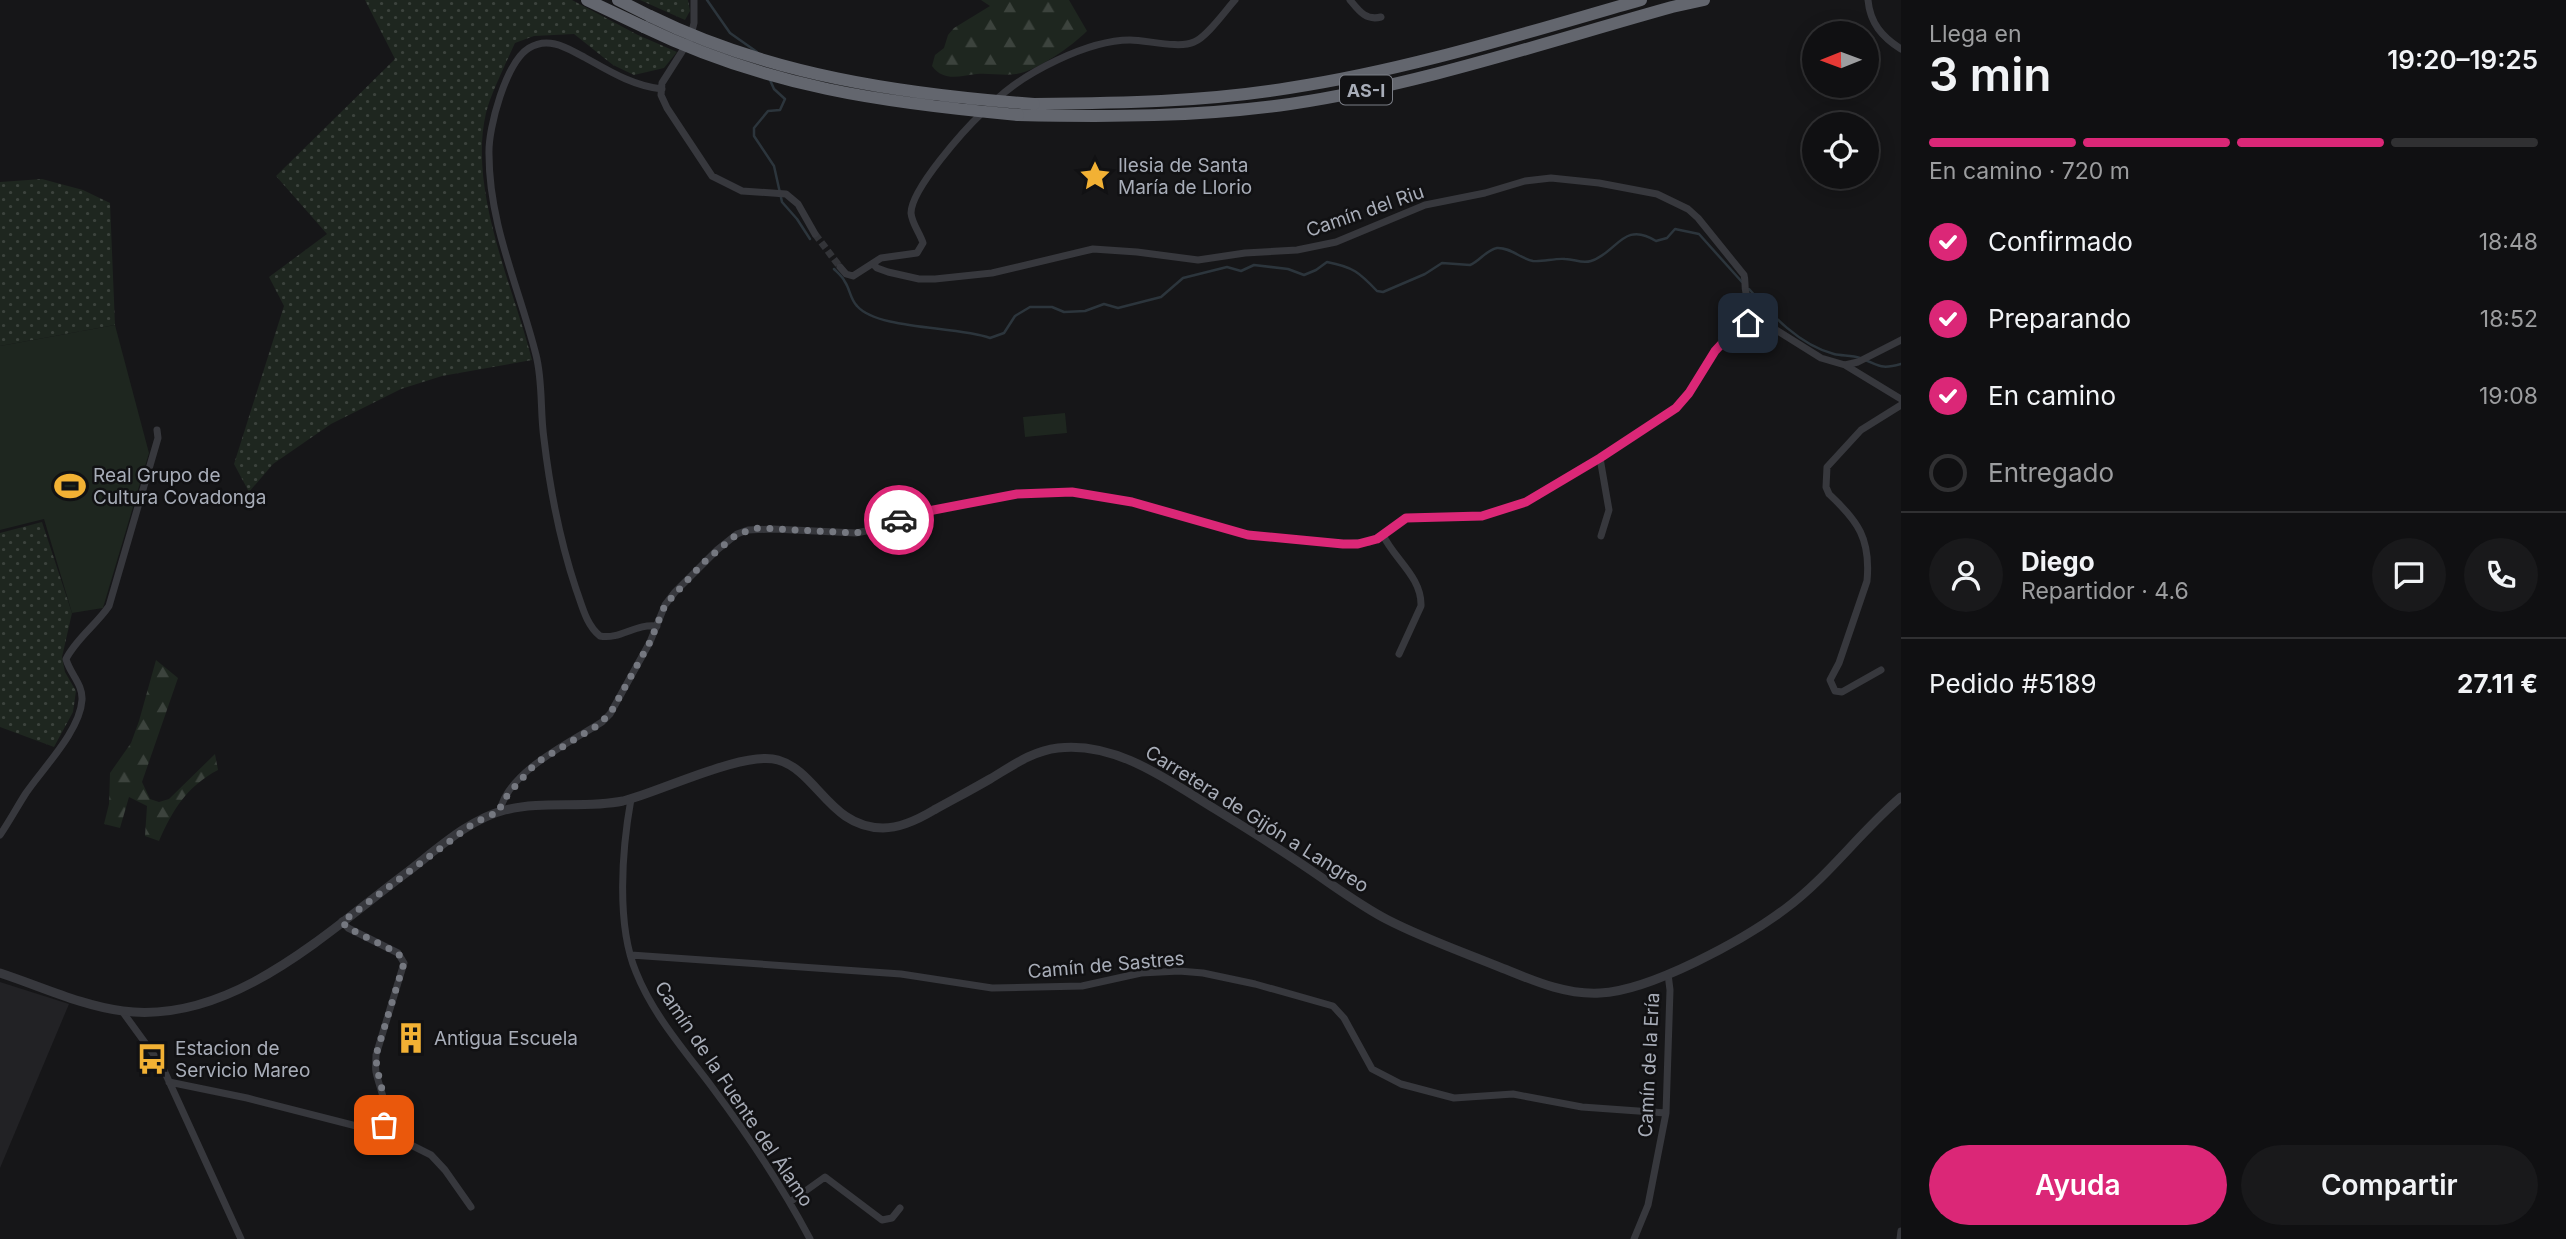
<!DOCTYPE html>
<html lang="es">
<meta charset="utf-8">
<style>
:root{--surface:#101012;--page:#19191b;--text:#f1f3f6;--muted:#9c9d9f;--line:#303032;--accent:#db2777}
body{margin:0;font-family:Inter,sans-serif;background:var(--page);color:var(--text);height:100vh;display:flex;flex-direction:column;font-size:26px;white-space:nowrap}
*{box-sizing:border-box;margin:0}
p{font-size:23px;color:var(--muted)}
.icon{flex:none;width:38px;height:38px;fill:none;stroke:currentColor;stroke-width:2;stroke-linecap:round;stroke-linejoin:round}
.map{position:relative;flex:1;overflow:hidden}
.side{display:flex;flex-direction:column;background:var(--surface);width:665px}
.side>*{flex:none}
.needle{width:46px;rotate:269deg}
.controls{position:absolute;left:1802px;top:21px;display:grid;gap:14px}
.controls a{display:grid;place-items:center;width:77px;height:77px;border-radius:50%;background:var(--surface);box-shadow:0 4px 18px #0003,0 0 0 2px var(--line);font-size:35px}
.pin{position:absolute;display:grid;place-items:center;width:60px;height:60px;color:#fff;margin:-30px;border-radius:14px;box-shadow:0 4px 10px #0006}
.courier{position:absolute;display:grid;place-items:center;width:70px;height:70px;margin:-35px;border:5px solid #db2777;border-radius:50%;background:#fff;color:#222;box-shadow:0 2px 9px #0007}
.head em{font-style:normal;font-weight:600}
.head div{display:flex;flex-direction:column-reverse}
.head{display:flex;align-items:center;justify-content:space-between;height:119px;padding:0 28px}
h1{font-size:46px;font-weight:600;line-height:52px}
.bar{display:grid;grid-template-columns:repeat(4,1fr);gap:10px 7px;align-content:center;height:84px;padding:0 28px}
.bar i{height:9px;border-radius:5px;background:var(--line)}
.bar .active{background:var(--accent)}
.bar p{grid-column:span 4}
.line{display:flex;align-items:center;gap:18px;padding:0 28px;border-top:2px solid var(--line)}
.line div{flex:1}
.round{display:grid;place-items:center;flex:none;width:74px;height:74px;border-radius:37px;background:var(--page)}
ol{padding:0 28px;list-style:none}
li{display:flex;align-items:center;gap:21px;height:77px}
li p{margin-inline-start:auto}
li .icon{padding:7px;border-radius:50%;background:var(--accent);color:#fff;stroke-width:4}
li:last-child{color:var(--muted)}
li i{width:38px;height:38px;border:4px solid var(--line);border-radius:50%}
.button{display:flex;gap:14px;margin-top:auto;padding:14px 28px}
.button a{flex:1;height:80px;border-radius:42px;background:var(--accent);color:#fff;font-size:28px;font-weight:600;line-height:80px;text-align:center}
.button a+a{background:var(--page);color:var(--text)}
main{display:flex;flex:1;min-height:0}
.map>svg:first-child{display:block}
.built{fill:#222225}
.grass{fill:url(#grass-dots)}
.forest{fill:url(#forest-firs)}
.park{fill:#1e261f}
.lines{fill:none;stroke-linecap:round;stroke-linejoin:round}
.stream{stroke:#2c353c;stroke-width:2.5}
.minor-tunnel{stroke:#333438;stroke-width:7;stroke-dasharray:7 3.5;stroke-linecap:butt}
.minor{stroke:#37383d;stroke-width:7}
.tertiary{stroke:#37383d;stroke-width:9}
.motorway{stroke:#63666e;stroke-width:12}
.motorway-bridge{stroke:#63666e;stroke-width:12}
.done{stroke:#757880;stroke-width:7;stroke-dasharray:0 12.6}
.route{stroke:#db2777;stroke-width:9}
.labels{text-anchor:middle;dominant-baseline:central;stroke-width:5;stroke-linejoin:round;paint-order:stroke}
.shield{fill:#111113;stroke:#7b7e86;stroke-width:2}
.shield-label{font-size:18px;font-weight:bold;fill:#a8adb8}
.poi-label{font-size:19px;fill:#a8adb8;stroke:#111113;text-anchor:start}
.street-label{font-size:19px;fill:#a8adb8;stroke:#111113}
</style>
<main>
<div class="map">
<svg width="1901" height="1239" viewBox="0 0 1901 1239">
<defs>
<pattern id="grass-dots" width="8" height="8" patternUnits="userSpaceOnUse" patternTransform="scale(1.75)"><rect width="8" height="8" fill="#1e261f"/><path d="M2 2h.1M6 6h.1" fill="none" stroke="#3c433d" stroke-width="1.8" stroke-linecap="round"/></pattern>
<pattern id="forest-firs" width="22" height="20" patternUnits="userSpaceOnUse" patternTransform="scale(1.75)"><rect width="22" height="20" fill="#1e261f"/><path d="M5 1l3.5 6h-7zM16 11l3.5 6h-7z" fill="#3c433d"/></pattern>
</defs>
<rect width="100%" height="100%" fill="#161618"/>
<!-- built -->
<path class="built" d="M0,982L69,1004L0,1168Z"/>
<!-- grass -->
<path class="grass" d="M365,0H572L638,35L677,52L664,68L634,75L613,65L574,34L534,36L515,43C506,63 491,93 486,113C468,190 513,286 532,360L442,376L401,389L331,424L273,464L249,492L234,464L284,306L269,277L327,234L276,176L395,59Z
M640,0H688L690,11L685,20Z
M42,179L83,190L110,203L115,325L0,346V182Z
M42,522L72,613L62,657L65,672L76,691L73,712L54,747L0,727V533Z"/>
<!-- forest -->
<path class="forest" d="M981,0H1069L1087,31C1072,46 1037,71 1016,74C1004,76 990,73 977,74C959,76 944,82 932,66L935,55L944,48L948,35L954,28L990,6Z
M156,660L178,678L142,782L150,799L159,802L169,799L215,754L218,770C187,786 172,811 159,841L145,836L147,806L129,797L120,828L104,824L109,804L110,773L131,743L139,721Z"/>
<!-- park -->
<path class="park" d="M115,325L149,453L103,608L72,613L44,519L0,530V346Z
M1065,413L1067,433L1025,437L1023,417Z"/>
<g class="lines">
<!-- stream -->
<path class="stream" d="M707,0L730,33L757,52
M770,80L774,89L785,99L780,110L768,111L754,128V136L774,166L782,202L797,219L810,239
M834,269C838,273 843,277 845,282C850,289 850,299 857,306C878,330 956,326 990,338L1004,333L1015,316L1030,307H1052L1064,312L1085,311L1104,304L1118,308L1161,297L1183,278L1227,267L1241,271L1254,265L1288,269L1304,275L1316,270L1327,262C1353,267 1359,272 1377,291L1383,292L1425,274L1442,263L1470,265C1480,261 1486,250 1497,248C1510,247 1521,259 1533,261C1543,262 1555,258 1565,259C1575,259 1581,264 1591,261C1617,253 1623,220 1656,241L1667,238L1675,229L1699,234L1742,282
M1749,289C1772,315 1799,345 1834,354C1842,356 1852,355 1860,358C1880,365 1879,370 1901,364"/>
<!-- minor-tunnel -->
<path class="minor-tunnel" d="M815,234L840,267"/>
<!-- minor -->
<path class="minor" d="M694,0V23L690,39L662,83L661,95L667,108L712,176L742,191L786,194L798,204L815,234
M1350,0C1359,11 1366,21 1381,17
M1868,0C1870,23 1882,37 1901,49
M994,102C1023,73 1088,40 1130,40C1147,40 1179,49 1194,42C1207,37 1225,11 1235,0
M873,264L877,268L888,272L919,279H935L992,273L1093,249L1137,252L1198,260L1245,253L1297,250L1336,242L1425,205L1485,193L1525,181L1551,178L1599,183L1657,194L1688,209L1698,218L1744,275C1746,282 1744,286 1746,293C1749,304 1754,311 1756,323
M840,267L846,274L853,276L881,258L917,253L923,243C920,233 912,224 911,213C911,189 965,129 983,112
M1845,365L1901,399
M1600,458L1609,510L1601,536
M1383,535C1394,559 1422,577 1421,606L1399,654
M657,626C636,623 620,640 600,636C586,625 582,605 576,589C560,541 550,490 544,439C540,412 543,382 536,355C519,287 489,225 489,154C488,128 506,62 529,48C537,43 547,42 555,44C565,46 574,52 584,57C609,71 633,86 662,89
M1881,670L1842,692L1835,691L1830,680L1839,663L1867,581C1871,539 1858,521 1829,494L1826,487L1827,467L1861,430L1901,405
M631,799C622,849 616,924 636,972C653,1015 685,1051 712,1087C748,1135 782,1186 810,1239
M500,811C508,771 571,742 602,722L610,714L650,642L665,605L675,592L717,550L737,534L748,530L773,529L856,533L881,528L918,513L1017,494L1072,492L1132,502L1248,535L1343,544L1369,542L1383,535L1406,518L1482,516L1526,502L1600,458L1676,408L1689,393L1715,351L1728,337L1748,323L1768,325L1821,358L1845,365L1858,362L1901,340
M0,835C9,822 17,807 26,793C43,768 80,731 82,700C83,684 70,674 66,659C76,639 96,625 109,606L158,438L157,430
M631,955L901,974L992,988L1082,986L1141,973L1179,971L1203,973L1255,984L1333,1006L1344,1018L1372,1069L1401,1084L1454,1098L1513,1094L1582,1107L1666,1113
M122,1011L162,1066L241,1239
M169,1082L247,1098L372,1130C399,1127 379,1089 376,1072C375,1067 376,1061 376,1055L404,963L398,953L348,928L342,921
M379,1129L431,1155L445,1170L471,1207
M790,1202L825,1177L882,1220L892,1218L900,1208
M1634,1239L1648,1205L1666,1113L1670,990L1668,974
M1900,1239L1901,1231"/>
<!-- tertiary -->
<path class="tertiary" d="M0,973C40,986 82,1006 123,1011C231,1025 326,933 406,873C435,851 469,819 505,810C543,800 584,809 623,801C660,792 744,750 778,760C817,771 830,828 883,828C901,828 919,819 934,810C952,800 971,790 990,779C1012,766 1032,751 1058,748C1116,741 1169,781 1215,809C1246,828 1277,847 1306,867C1333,885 1359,905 1388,920C1423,938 1460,951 1497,966C1530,979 1563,995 1600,993C1650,991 1744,940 1785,909C1828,877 1860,832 1901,797"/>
<!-- motorway -->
<path class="motorway" d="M587,0L644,27
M618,0L650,16
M1034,104C1119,103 1204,102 1289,88C1408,70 1525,33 1641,0
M1018,115C1109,117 1199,117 1290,104C1419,85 1546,42 1672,7L1704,0"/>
<!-- motorway-bridge -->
<path class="motorway-bridge" d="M650,16C770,75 901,94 1034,104
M644,27C768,87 884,103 1018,115"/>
</g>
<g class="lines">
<!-- done -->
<path class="done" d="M384,1125C390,1103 376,1078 376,1055L404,963L398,953L348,928L342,922L474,823L500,811L501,804L510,792L536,763L595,727L610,714L650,642L665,605L703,563L737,534L758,528L856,533L899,520"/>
<!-- route -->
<path class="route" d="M899,520L918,513L1017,494L1072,492L1132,502L1248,535L1343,544H1358L1377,539L1406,518L1482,516L1526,502L1600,458L1676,408L1689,393L1715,351L1728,337L1748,323"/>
</g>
<!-- icons -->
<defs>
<symbol id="sight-bare" viewBox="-9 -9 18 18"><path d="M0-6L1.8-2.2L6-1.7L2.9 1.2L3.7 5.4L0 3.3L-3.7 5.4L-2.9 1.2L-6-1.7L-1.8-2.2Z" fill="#f2b134" stroke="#111113" stroke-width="2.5" paint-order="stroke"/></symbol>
<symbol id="stadium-bare" viewBox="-9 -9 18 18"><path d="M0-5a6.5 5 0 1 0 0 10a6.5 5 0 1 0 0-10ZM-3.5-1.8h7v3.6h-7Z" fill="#f2b134" stroke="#111113" stroke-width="2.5" paint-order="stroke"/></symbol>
<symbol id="building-bare" viewBox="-9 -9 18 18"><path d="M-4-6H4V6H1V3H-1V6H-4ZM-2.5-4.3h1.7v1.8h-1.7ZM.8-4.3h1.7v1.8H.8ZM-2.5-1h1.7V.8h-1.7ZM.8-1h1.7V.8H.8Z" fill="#f2b134" stroke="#111113" stroke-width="2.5" paint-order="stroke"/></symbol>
<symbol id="bus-bare" viewBox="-9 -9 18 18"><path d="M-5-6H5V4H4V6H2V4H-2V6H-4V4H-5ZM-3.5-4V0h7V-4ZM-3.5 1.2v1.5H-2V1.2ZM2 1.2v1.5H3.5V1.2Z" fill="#f2b134" stroke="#111113" stroke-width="2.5" paint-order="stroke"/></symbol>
</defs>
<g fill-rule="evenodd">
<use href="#sight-bare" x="1073" y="154" width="44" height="44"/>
<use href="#stadium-bare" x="48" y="464" width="44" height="44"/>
<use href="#building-bare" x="389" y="1016" width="44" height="44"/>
<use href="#bus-bare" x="130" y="1037" width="44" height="44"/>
</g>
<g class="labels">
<!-- shield labels -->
<rect class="shield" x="1340" y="75.5" width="52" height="29" rx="5"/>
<g class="shield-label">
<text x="1366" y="90">AS-I</text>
</g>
<!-- poi labels -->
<g class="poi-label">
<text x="1118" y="165">Ilesia de Santa<tspan x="1118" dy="22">María de Llorio</tspan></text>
<text x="93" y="475">Real Grupo de<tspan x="93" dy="22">Cultura Covadonga</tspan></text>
<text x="434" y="1038">Antigua Escuela</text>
<text x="175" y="1048">Estacion de<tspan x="175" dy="22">Servicio Mareo</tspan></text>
</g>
<!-- street labels -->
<g class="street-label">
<text transform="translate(1365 211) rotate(-19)">Camín del Riu</text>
<text transform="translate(1257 819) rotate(32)">Carretera de Gijón a Langreo</text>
<text transform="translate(1106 965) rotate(-5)">Camín de Sastres</text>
<text transform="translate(1649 1065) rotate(-87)">Camín de la Ería</text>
<text transform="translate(734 1094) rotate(56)">Camín de la Fuente del Álamo</text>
</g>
</g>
</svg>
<div class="controls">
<a><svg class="needle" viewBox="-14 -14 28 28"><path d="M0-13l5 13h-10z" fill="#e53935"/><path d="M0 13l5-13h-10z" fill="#9c9d9f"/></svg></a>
<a><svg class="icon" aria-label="locate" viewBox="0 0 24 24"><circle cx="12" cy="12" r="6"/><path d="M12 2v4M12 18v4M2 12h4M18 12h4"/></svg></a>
</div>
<div class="pin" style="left:384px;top:1125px;background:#ea580c"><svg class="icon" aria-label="bag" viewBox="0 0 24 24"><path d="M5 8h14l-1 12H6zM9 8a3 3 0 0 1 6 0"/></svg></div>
<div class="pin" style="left:1748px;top:323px;background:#1f2937"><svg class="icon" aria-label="home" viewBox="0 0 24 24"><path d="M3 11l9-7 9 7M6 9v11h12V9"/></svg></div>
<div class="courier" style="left:899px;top:520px"><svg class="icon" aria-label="car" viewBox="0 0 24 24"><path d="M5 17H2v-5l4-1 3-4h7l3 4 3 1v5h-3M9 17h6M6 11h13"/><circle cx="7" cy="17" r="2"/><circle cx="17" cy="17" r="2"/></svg></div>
</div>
<section class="side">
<div class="head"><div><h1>3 min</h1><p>Llega en</p></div><em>19:20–19:25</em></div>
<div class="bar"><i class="active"></i><i class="active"></i><i class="active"></i><i></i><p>En camino · 720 m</p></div>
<ol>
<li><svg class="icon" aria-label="check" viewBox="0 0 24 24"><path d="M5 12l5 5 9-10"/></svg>Confirmado<p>18:48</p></li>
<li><svg class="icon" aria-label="check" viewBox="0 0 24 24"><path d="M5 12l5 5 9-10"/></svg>Preparando<p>18:52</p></li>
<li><svg class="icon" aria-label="check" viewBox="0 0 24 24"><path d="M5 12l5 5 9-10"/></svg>En camino<p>19:08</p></li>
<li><i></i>Entregado</li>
</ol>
<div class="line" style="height:126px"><a class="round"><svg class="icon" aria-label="person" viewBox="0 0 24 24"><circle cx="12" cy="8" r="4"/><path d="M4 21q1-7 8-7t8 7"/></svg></a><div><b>Diego</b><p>Repartidor · 4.6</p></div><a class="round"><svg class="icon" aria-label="chat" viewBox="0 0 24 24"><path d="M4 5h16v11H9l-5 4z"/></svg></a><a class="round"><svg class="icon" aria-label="phone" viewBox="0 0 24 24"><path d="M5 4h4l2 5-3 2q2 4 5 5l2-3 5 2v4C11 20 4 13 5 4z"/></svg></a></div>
<div class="line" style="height:91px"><div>Pedido #5189</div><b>27.11 €</b></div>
<div class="button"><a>Ayuda</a><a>Compartir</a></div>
</section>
</main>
